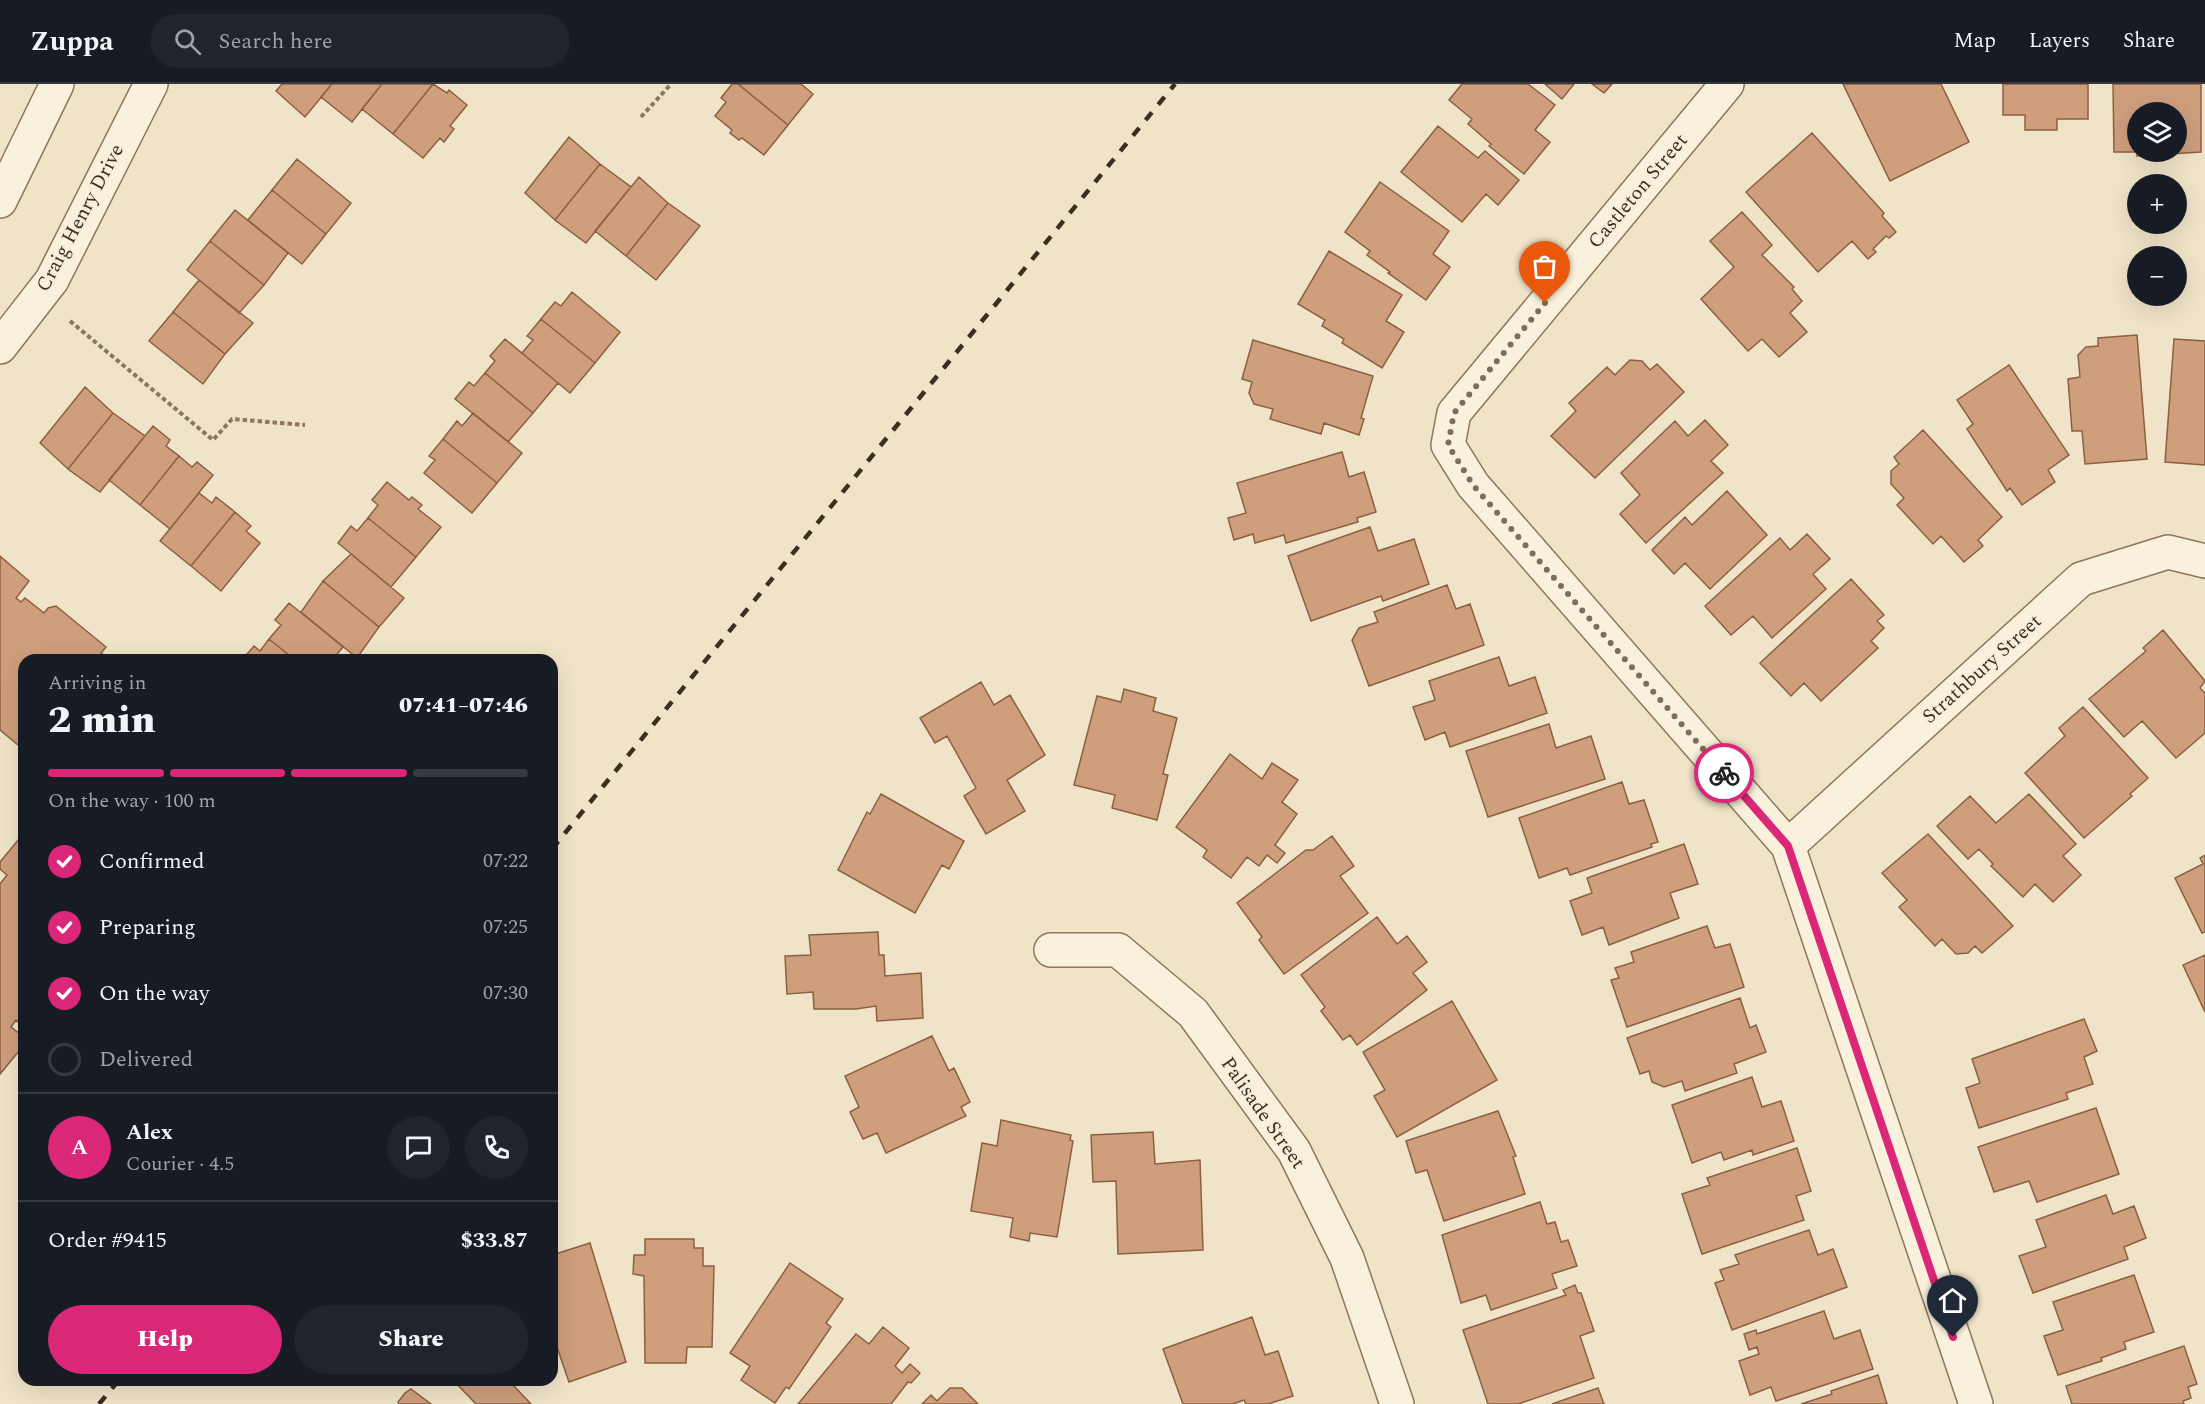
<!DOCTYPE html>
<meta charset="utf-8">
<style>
:root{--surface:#171b24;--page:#20242c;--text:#f1f3f6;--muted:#9ea1a6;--line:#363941;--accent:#db2777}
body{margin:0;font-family:Spectral,serif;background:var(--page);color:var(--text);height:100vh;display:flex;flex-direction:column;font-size:22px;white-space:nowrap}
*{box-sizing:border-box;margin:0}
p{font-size:20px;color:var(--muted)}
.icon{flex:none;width:33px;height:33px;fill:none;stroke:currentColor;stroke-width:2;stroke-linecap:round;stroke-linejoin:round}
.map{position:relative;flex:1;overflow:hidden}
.sheet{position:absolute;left:18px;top:570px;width:540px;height:732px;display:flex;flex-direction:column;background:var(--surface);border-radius:18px;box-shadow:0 6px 24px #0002}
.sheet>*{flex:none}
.buttons{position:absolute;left:2127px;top:18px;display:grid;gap:12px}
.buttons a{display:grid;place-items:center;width:60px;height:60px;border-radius:50%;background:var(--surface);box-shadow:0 6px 24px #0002;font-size:30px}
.pin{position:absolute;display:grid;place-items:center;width:51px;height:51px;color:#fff;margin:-62px -26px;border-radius:50% 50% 50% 0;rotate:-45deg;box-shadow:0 0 6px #0007}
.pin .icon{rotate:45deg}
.courier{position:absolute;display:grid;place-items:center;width:60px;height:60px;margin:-30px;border:4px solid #db2777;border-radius:50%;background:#fff;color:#222;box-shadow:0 2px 8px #0007}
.overview em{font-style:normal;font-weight:800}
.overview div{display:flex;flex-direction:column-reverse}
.overview{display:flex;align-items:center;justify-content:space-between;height:102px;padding:0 30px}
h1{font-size:39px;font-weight:800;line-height:45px}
.bar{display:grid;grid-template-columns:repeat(4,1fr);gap:9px 6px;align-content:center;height:72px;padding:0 30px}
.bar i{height:8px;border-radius:4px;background:var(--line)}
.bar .current{background:var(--accent)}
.bar p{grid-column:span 4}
.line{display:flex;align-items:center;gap:15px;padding:0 30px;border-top:2px solid var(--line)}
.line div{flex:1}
.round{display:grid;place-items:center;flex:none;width:63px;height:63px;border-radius:32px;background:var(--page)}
ol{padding:0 30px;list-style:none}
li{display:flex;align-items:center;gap:18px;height:66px}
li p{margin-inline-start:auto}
li .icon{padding:6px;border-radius:50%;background:var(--accent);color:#fff;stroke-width:4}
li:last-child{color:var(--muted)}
li i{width:33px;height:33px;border:3px solid var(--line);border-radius:50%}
.cta{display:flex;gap:12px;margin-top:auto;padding:12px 30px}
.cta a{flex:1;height:69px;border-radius:36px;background:var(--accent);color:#fff;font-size:24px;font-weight:800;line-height:69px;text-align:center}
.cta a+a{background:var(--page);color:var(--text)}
header{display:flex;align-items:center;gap:36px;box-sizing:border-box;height:84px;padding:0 30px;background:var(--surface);border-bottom:2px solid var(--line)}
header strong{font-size:28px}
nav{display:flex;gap:33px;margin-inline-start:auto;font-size:21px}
.search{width:420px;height:54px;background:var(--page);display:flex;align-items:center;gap:15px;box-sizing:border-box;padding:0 21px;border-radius:33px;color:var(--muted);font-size:22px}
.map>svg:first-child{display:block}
.building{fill:#cf9f7d;stroke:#8d5f41;stroke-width:1.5;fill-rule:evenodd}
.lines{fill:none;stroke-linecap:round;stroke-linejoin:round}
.minor-casing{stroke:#8d765c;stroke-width:36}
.tertiary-casing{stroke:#8d765c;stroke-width:36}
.path{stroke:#8d765c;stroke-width:4;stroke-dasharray:4.5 3;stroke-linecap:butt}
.minor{stroke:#faf1dc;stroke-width:33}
.tertiary{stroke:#faf1dc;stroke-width:33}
.rail{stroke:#3d2e20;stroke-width:4.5;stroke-dasharray:10 10;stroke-linecap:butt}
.done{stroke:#7c6e5b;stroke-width:6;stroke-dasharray:0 10.8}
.route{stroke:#db2777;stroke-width:8}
.labels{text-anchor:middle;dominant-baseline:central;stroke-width:4.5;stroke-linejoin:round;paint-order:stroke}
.street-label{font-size:20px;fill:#3d2e20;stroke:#f7eed8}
</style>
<header>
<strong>Zuppa</strong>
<div class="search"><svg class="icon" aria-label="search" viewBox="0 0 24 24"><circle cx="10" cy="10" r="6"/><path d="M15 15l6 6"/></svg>Search here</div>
<nav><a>Map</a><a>Layers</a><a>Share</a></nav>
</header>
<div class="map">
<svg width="2205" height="1320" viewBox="0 0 2205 1320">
<rect width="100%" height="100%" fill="#f0e4c8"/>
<!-- building -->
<path class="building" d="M282,0H332L305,33L276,7Z
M332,0H382L352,38L321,13Z
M382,0H433L393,50L362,25Z
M433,0L447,9L449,6L467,21L450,42L454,45L444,58L440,54L423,74L393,50Z
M732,0H738L788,41L764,71L742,54L739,56L730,49L732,46L715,32L726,18L721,14Z
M738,0H801L813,10L788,41Z
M1462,0H1528L1555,21L1535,46L1550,58L1524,90L1489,62L1491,60L1468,40L1472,35L1449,16Z
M1545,0H1574L1562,15Z
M1592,0H1612L1604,9Z
M1843,0H1941L1969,58L1890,97Z
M2003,0H2088V35H2057V46H2025V31H2003Z
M2113,0H2201V68L2137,72V68H2114ZM2138,28H2176V68H2138Z
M1438,42L1478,74L1485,67L1519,96L1498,121L1486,110L1462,138L1401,88Z
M1812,49L1884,129L1882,132L1896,148L1889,154L1886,152L1873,165L1876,168L1868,175L1852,157L1818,188L1746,108Z
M569,53L600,80L555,136L525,109Z
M297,75L351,119L326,150L272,106Z
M600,80L631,103L586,159L555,136Z
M639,93L668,119L626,172L595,147Z
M1380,98L1449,147L1433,170L1450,183L1426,216L1388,189L1390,188L1367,171L1370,167L1345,148Z
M272,106L326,150L302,180L248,136Z
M668,119L700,142L656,196L626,172Z
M235,126L288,169L264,201L210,157Z
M1742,128L1772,161L1762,171L1794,203L1792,205L1802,217L1790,229L1807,248L1779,273L1762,255L1748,267L1701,215L1734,183L1710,157Z
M210,157L264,201L239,229L187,186Z
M1329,167L1402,211L1386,237L1404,248L1382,284L1342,259L1344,255L1322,242L1325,236L1298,220Z
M199,196L253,239L225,270L173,228Z
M572,208L620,248L595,279L541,235L555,218L561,222Z
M173,228L225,270L203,300L149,257Z
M541,235L595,279L570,309L522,269L533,256L527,252Z
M2137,251L2147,375L2085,380L2082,347H2072L2068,295L2080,293L2078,271L2086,263L2098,262V254Z
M505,255L558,299L533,329L485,289L495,277L490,272Z
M2174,255L2205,257V381L2165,378Z
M1253,256L1373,292L1361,334L1364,335L1359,351L1324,339L1321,350L1270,335L1273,325L1254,320L1249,309L1252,298L1242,295Z
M1630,276L1642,277L1650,286L1657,280L1684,308L1595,394L1551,352L1576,327L1569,319L1607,283L1615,291Z
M2009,281L2069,371L2048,386L2055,398L2022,421L2010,404L2007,407L1967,345L1973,340L1957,316Z
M485,289L533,329L508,358L455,315L469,298L474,302Z
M85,303L113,329L68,385L40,359Z
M113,329L145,352L100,408L68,385Z
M473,329L522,369L497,399L443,355L457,337L462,342Z
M1705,336L1728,361L1711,377L1723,389L1646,459L1620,430L1640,411L1621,389L1675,337L1688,352Z
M153,342L170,356L166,362L179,372L140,421L109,396Z
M1923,346L2002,433L1978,456L1983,462L1964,478L1941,452L1933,460L1897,421L1904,414L1891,400V387L1899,380L1894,373Z
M443,355L497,399L472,429L424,389L435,376L429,372Z
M1342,368L1349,393L1364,388L1376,428L1357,434L1358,438L1286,459L1284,451L1255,459L1253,450L1234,456L1228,434L1246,429L1237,399Z
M179,372L192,383L197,378L213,391L170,445L140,421Z
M387,398L409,416L412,413L422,421L418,425L441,443L416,473L368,434L378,421L372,416Z
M1727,407L1767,451L1710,505L1685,479L1674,490L1652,466L1685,433L1692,441Z
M199,409L212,419L216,413L235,428L191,482L160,457Z
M235,428L251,442L246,447L260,459L221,507L191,482Z
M368,434L416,473L391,503L338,459L351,442L357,447Z
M1370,443L1378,467L1414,455L1429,500L1383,517L1381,512L1311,537L1288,472Z
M1807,450L1830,475L1813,490L1826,505L1772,554L1753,532L1731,551L1705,522L1780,454L1790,466Z
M351,470L404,514L379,543L323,497Z
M0,472L29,497L16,514L21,518L25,514L44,529L48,524L56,522L106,563L101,569L110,575L24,576L23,665L0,646Z
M1851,495L1884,531L1877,537L1884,544L1871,557L1878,564L1821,617L1804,599L1791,612L1760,579Z
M323,497L379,543L357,574L301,528Z
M1447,501L1456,525L1470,520L1484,561L1369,602L1352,556L1359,544L1378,538L1374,528Z
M289,519L343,563L332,576H295L269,555L281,541L275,536Z
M2163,546L2205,597L2200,604L2205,609V649L2176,674L2142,637L2124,653L2089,615L2146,567L2143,564Z
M269,555L295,576H242L254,562L260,567Z
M1499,573L1509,602L1535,593L1547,629L1450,663L1445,648L1425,656L1413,623L1435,616L1429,597Z
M981,598L994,621L1010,611L1045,671L1007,696L1025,727L986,750L964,712L976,704L947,652L935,659L920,634Z
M1124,605L1156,614L1153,627L1177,634L1163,690L1168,691L1157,736L1112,724L1115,711L1074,701L1097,612L1121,618Z
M2083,623L2148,694L2130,710L2132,712L2084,754L2025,689L2065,652L2059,644Z
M1549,640L1556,664L1591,652L1605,695L1488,733L1466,667Z
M1230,670L1262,695L1272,679L1298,696L1282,718L1297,730L1275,761L1285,769L1277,779L1267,771L1259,782L1247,773L1231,794L1203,773L1207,766L1176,743Z
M1622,698L1629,720L1644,716L1658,758L1651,760L1652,763L1570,791L1567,784L1539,794L1519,734Z
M881,710L964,757L949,785L942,781L915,829L838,786L867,728L870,730Z
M2029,710L2076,760L2063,772L2081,791L2053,818L2035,800L2023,813L1991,782L1993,780L1979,765L1968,775L1937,742L1970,712L1996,739Z
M24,749V935L20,940L16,936L11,943L24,953V961L0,990V800L7,791L0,785V778Z
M1928,750L2013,842L1982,869L1975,862L1968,869L1956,870L1942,855L1935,862L1899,823L1907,816L1882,789Z
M1332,752L1354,782L1340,792L1368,829L1284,890L1259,856L1262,853L1237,819L1306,766H1313Z
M1684,760L1698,800L1670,809L1679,834L1609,861L1603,843L1582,851L1570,817L1592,809L1587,794Z
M2205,771V848L2202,849L2175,794L2203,780L2200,774Z
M1377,833L1397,860L1407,852L1427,878L1413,889L1427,906L1357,961L1350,951L1343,956L1321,927L1325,923L1301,891Z
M1707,842L1715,864L1730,860L1744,903L1627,943L1611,896L1619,894L1615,884L1634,878L1631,868Z
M878,848L879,871H884L885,892L921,889L923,934L877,937L876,922L856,925H814L813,908L787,910L785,872L811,871L809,851Z
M2205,871V928L2183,881Z
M1740,914L1750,944L1756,941L1766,968L1734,980L1737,989L1685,1007L1682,997L1664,1003L1652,998L1649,987L1640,990L1627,954Z
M1452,917L1497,996L1397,1053L1374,1012L1385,1006L1363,968Z
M2084,935L2097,967L2084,973L2093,1000L2066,1009L2068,1015L1979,1044L1966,1004L1980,999L1972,975Z
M932,952L949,987L954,984L970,1018L961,1023L966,1032L886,1069L877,1049L863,1055L850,1028L859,1023L845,992Z
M1752,993L1762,1023L1781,1017L1794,1057L1753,1071L1752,1066L1724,1076L1721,1068L1692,1079L1672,1021Z
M2096,1024L2119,1090L2037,1118L2029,1097L1994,1108L1978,1063Z
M1498,1027L1516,1072L1513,1073L1525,1110L1444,1137L1427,1086L1416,1089L1406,1057Z
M1001,1036L1071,1051L1070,1056L1073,1057L1057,1153L1030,1149L1029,1157L1010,1153L1013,1134L971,1127L982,1059L997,1062Z
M1153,1048L1155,1080L1200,1076L1203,1166L1118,1170L1116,1097L1093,1098L1091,1051Z
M1797,1064L1811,1107L1796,1112L1804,1136L1702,1170L1682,1110L1710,1101L1707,1094Z
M2106,1111L2113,1130L2134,1122L2146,1154L2124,1163L2128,1175L2033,1209L2019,1172L2046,1163L2036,1136Z
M1540,1118L1547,1140L1555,1138L1561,1158L1568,1156L1577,1182L1552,1190L1557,1204L1491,1226L1486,1211L1461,1219L1442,1151Z
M1809,1146L1818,1171L1833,1165L1847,1203L1732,1246L1715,1199L1724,1196L1720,1186L1739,1180L1735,1171Z
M645,1155H694V1164H703V1182H714L712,1263H687L686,1279H645L644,1192L633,1190L634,1171H645Z
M590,1159L626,1278L569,1298L557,1263L552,1265V1171Z
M790,1179L843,1215L826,1239L831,1243L789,1305L786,1303L775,1319L741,1296L750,1282L730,1269Z
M2134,1191L2154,1248L2124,1258L2126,1265L2101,1274L2102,1277L2058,1291L2044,1252L2063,1246L2053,1218Z
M1575,1201L1578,1209H1581L1594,1247L1580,1252L1594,1294L1518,1320H1488L1463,1246L1566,1211L1563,1206Z
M1824,1227L1834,1255L1860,1246L1873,1285L1776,1317L1771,1303L1750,1311L1739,1277L1759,1270L1757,1263L1749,1266L1744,1250L1756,1246L1757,1250Z
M1252,1233L1265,1271L1278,1267L1293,1312L1268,1320H1246L1244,1316L1233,1320H1183L1163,1265Z
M883,1243L909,1264L895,1282L902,1289L910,1280L920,1289L911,1299L908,1298L891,1320H798L856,1250L869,1260Z
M2184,1262L2197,1300L2188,1303L2191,1314L2183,1317L2184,1320H2072L2066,1302Z
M1878,1291L1887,1320H1801L1832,1310L1831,1307Z
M453,1296H518L513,1301L531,1320H476Z
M950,1304H962L978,1320H922L931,1311L937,1317Z
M1598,1304L1604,1320H1552Z
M411,1305L431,1320H399L398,1318L405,1309Z"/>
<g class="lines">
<defs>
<path id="minor" d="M1727,0L1454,329L1448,361L1473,401L1788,762L1976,1320
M1788,762L2081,495L2168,468L2205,477
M1051,866H1118L1193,929L1294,1067L1347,1174L1397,1320"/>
<path id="tertiary" d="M0,117L57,0
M0,263L52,196L151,0"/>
</defs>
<!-- minor casing -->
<use href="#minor" class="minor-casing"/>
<!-- tertiary casing -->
<use href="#tertiary" class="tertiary-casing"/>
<!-- path -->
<path class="path" d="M641,33L671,0
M70,237L213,356L232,335L305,341"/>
<!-- minor -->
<use href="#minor" class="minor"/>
<!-- tertiary -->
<use href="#tertiary" class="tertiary"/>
<!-- rail -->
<path class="rail" d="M552,765L1175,0
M99,1320L119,1296"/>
</g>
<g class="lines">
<!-- done -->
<path class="done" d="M1545,219L1454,329L1448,361L1473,401L1724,689"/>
<!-- route -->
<path class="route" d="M1724,689L1788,762L1953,1253"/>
</g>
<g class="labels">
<!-- street labels -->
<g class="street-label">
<text transform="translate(1638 107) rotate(-50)">Castleton Street</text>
<text transform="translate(80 134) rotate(-62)">Craig Henry Drive</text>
<text transform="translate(1982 585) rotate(-42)">Strathbury Street</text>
<text transform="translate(1263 1029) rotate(55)">Palisade Street</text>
</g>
</g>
</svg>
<div class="buttons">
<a><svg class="icon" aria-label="layers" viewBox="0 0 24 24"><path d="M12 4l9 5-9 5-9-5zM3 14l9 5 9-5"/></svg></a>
<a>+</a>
<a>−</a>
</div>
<div class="pin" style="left:1545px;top:219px;background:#ea580c"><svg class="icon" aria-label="bag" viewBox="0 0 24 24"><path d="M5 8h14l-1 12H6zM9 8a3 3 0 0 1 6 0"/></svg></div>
<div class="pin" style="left:1953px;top:1253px;background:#1f2937"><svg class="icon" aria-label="home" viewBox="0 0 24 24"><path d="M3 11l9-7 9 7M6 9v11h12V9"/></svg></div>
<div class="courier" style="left:1724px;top:689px"><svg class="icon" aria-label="bike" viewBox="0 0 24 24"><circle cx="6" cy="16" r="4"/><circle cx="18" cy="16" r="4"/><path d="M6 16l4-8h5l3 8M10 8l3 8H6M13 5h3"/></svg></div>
<section class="sheet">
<div class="overview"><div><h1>2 min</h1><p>Arriving in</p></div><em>07:41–07:46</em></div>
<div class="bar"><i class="current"></i><i class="current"></i><i class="current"></i><i></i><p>On the way · 100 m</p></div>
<ol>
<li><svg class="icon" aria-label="check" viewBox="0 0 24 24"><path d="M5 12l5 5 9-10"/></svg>Confirmed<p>07:22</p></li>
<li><svg class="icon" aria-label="check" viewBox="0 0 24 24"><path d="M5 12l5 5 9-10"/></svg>Preparing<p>07:25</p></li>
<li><svg class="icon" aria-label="check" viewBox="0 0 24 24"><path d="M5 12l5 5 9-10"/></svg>On the way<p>07:30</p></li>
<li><i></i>Delivered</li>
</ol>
<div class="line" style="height:108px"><b class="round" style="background:var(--accent);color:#fff">A</b><div><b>Alex</b><p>Courier · 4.5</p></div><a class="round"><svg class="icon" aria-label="chat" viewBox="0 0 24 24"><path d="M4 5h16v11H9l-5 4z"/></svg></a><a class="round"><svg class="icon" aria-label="phone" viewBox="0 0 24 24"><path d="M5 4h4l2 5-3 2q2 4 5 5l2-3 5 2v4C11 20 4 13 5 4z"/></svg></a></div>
<div class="line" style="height:78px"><div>Order #9415</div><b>$33.87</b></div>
<div class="cta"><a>Help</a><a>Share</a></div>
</section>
</div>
